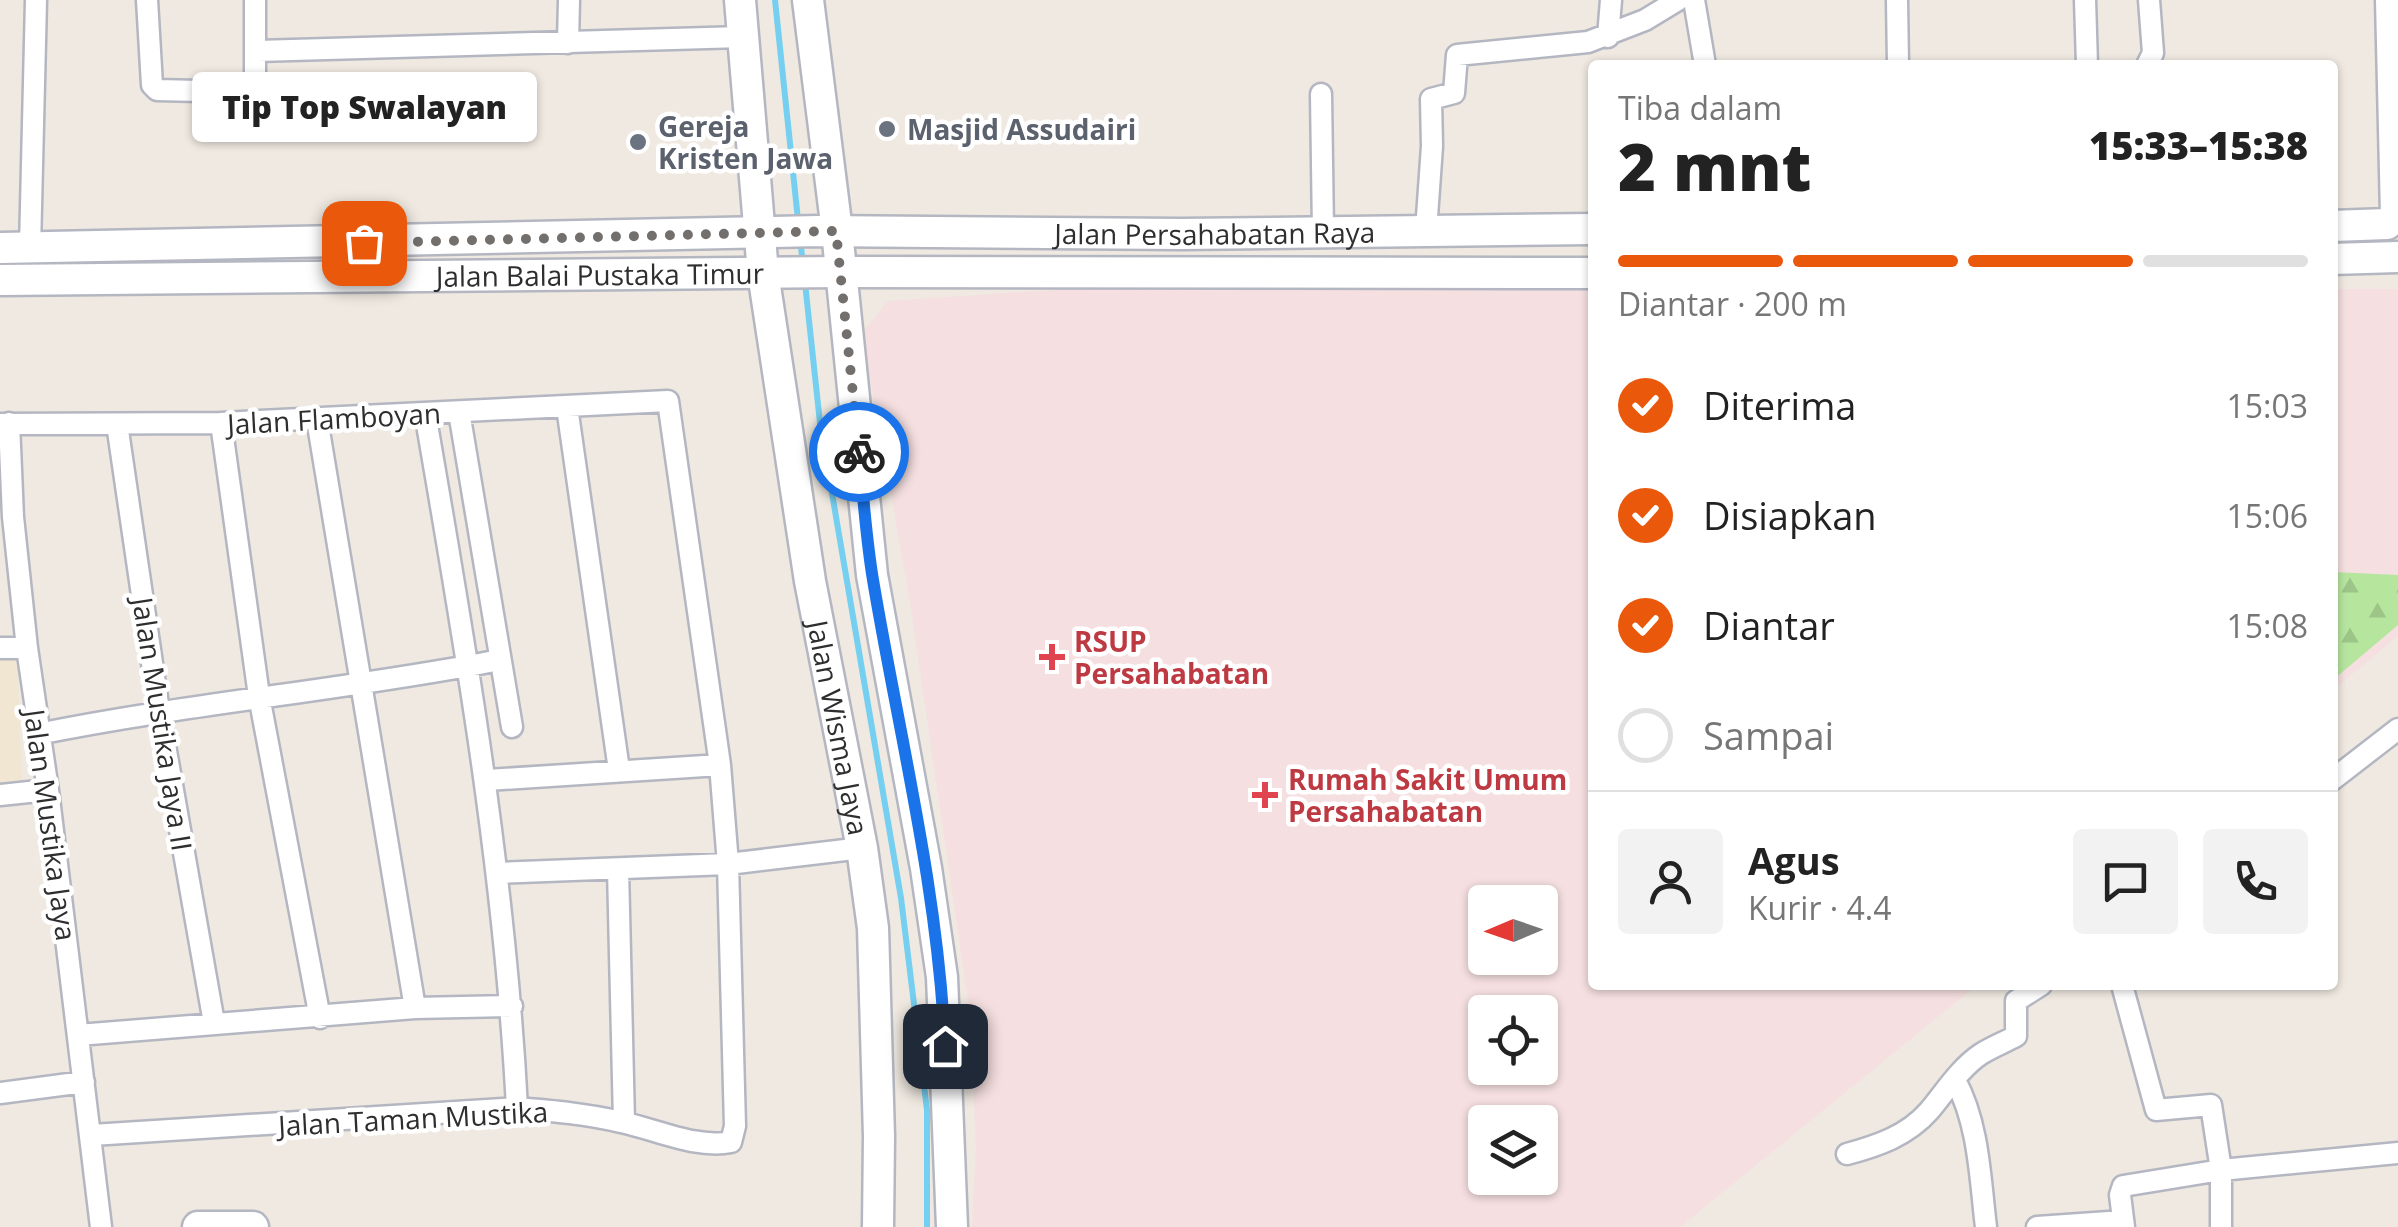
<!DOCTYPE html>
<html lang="id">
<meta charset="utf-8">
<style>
:root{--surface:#fff;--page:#f2f2f2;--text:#222;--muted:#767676;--line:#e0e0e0;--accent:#ea580c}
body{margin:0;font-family:"Open Sans",sans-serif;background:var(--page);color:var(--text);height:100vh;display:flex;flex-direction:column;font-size:38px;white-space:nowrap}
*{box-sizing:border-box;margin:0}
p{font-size:32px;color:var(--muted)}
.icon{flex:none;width:55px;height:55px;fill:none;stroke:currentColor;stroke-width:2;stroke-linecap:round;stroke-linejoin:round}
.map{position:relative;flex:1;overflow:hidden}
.side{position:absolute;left:1588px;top:60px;width:750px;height:930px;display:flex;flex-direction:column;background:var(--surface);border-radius:10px;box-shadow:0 2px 8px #0004}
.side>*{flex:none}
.needle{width:65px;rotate:268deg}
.controls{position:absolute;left:1468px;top:885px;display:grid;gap:20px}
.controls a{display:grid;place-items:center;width:90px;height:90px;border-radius:10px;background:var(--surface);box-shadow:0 2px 8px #0004;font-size:50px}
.pin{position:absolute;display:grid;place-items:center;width:85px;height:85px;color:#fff;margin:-42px;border-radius:20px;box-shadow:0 5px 15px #0006}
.courier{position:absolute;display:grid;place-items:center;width:100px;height:100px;margin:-50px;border:8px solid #1a73e8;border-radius:50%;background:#fff;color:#222;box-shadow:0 2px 12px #0007}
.bubble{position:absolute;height:70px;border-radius:10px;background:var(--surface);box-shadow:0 2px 8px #0004;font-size:32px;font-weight:800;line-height:70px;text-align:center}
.head em{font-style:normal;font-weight:800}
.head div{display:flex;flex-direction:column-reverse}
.head{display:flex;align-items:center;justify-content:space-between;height:170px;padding:0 30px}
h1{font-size:65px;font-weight:800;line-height:75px}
.bar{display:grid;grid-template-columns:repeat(4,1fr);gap:15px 10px;align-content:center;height:120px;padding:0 30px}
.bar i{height:12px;border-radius:8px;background:var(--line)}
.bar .current{background:var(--accent)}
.bar p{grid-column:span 4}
.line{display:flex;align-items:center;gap:25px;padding:0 30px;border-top:2px solid var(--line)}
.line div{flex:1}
.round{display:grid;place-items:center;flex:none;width:105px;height:105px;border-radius:10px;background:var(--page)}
ol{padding:0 30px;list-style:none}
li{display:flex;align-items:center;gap:30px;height:110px}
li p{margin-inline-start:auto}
li .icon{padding:10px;border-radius:50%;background:var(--accent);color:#fff;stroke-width:4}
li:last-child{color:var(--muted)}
li i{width:55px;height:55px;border:5px solid var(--line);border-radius:50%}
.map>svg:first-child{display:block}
.education{fill:#f0e6d1}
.medical{fill:#f5dfe0;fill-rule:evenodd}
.forest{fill:url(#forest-firs)}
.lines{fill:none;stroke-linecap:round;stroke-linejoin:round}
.stream{stroke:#75cff0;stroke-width:6}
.street-casing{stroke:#b4b7c1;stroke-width:25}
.secondary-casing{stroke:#b4b7c1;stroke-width:35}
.street{stroke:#fff;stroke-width:20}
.secondary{stroke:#fff;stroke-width:30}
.done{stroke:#726f6d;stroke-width:10;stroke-dasharray:0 18}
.route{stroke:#1a73e8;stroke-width:12}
.worship-dot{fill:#6b7280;stroke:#fff;stroke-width:4}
.health-dot{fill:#e0444e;stroke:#fff;stroke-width:4}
.labels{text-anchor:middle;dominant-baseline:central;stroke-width:9;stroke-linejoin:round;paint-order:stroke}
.worship-label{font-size:28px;font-weight:bold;fill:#5b616d;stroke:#fff;text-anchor:start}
.street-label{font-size:28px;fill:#2e2e2e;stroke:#fff}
.health-label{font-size:28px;font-weight:bold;fill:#be3a42;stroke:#fff;text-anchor:start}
</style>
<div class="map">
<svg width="2398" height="1227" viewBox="0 0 2398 1227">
<defs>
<pattern id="forest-firs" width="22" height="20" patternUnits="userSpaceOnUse" patternTransform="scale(2.5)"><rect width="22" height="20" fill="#b6e59e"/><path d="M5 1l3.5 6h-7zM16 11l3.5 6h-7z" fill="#9dc588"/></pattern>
</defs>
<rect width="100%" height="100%" fill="#efe9e1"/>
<!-- education -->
<path class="education" d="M17,657L22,783H0V658Z"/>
<!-- medical -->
<path class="medical" d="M1366,283L1592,284V985H1977L1680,1227H972L976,1148L970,1015L910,601L862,333L888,301L1052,290ZM1485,902H1540V958H1485ZM1485,1012H1540V1068H1485ZM1485,1122H1540V1178H1485Z
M2332,289H2398V636L2333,690Z"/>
<!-- forest -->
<path class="forest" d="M2333,572L2398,575V625L2333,680Z"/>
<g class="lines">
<!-- stream -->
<path class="stream" d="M775,0L798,220
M800,238L803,265
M805,283L820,423L901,898L927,1110V1227"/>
<defs>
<path id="street" d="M147,0L152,85L157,90L243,92L249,91L255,82V0
M1694,0L1705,65
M1897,0L1898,65
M2085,0L2087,65
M1608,37L1611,0
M568,43L569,0
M257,51L742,37
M2147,65L2153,53L2149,0
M1321,94L1323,232
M1426,231L1432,146L1431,99L1454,93L1457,55L1588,42L1645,20L1678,0
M30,248L36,0
M567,407L619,770
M459,412L512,727
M425,413C465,644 505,874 517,1108
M317,419L415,1008
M9,423L13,517L27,648L48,790L101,1227
M221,423L259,696L320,1018
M0,424L221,423L668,401L720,765L728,864L735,1126L731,1142C696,1149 655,1129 621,1122C587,1114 553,1111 517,1108L92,1135
M117,424L159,711L214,1023
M0,648H27
M38,734C191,703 347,690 500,660
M487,780L720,765
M2332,780L2398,729
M0,795L48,790
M618,869L624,1122
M498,873L728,864L862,848
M2122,985L2156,1110L2211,1105L2221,1170V1227
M78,1035L415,1008L512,1006
M1955,1080C1979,1124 1980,1178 1986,1227
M0,1093L84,1082
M1847,1154C1877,1146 1907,1136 1929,1111C1945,1092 1960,1068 1981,1054C1992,1047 2005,1042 2016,1036V1001L2041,985
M2037,1227L2123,1221
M2124,1227L2120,1195L2123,1186L2221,1170L2398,1153"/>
<g id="secondary">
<path id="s1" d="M740,0L763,273L810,581L862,848L873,928L879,1136L878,1227"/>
<path d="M808,0L837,231L872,575L926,868L942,977L952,1227"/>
<path d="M2332,226L2387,224L2396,215L2391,0"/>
<path id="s2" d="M0,248L818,231L1181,234L1592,229"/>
<path d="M2332,259L2398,257"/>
<path id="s3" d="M0,280L839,272L1592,273"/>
<path d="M198,1227H253"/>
</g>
</defs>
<!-- street casing -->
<use href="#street" class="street-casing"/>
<!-- secondary casing -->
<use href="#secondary" class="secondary-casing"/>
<!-- street -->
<use href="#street" class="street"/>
<!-- secondary -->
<use href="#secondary" class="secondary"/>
</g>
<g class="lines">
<!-- done -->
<path class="done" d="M364,243L836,231L859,452"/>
<!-- route -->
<path class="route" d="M859,452C863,494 866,538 873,580C899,735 938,888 945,1046"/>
</g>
<!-- markers -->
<g class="worship-dot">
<circle cx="887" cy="129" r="10"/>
<circle cx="638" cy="142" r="10"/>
</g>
<g class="health-dot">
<path d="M1047 642h10v10h10v10h-10v10h-10v-10h-10v-10h10z"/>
<path d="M1260 780h10v10h10v10h-10v10h-10v-10h-10v-10h10z"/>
</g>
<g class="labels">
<!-- worship labels -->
<g class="worship-label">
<text x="658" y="126">Gereja<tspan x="658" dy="32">Kristen Jawa</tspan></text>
<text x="907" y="129">Masjid Assudairi</text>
</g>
<!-- street labels -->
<g class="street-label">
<text stroke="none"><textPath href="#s2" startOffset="1215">Jalan Persahabatan Raya</textPath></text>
<text stroke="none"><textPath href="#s3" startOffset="600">Jalan Balai Pustaka Timur</textPath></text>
<text transform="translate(334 418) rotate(-3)">Jalan Flamboyan</text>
<text transform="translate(163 724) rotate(81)">Jalan Mustika Jaya II</text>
<text stroke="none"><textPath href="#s1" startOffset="735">Jalan Wisma Jaya</textPath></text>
<text transform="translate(51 825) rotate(82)">Jalan Mustika Jaya</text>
<text transform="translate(413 1118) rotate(-3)">Jalan Taman Mustika</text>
</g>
<!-- health labels -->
<g class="health-label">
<text x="1074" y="641">RSUP<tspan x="1074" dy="32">Persahabatan</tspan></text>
<text x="1288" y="779">Rumah Sakit Umum<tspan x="1288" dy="32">Persahabatan</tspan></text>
</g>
</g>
</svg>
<div class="controls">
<a><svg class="needle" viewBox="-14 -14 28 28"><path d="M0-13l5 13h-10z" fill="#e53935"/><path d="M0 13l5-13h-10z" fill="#767676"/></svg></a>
<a><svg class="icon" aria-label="locate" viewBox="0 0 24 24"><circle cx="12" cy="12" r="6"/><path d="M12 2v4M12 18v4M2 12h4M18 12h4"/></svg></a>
<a><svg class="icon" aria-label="layers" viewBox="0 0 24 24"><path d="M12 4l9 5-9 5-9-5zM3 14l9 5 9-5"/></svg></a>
</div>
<div class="pin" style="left:364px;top:243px;background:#ea580c"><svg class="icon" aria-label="bag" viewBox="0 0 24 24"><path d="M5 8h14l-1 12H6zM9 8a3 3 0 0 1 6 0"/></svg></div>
<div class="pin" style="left:945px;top:1046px;background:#1f2937"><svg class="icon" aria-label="home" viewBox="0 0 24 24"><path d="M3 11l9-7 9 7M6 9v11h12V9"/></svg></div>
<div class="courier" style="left:859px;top:452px"><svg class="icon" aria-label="bike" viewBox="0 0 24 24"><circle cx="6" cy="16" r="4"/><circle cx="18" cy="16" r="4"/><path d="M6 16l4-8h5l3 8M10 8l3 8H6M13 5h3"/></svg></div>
<div class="bubble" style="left:192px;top:72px;width:345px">Tip Top Swalayan</div>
<section class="side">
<div class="head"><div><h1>2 mnt</h1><p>Tiba dalam</p></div><em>15:33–15:38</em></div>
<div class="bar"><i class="current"></i><i class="current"></i><i class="current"></i><i></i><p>Diantar · 200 m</p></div>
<ol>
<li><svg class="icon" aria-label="check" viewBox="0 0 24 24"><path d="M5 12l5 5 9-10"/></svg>Diterima<p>15:03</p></li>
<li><svg class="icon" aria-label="check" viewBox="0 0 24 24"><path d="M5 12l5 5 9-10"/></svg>Disiapkan<p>15:06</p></li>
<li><svg class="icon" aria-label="check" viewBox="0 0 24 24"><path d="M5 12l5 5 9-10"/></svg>Diantar<p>15:08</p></li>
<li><i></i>Sampai</li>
</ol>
<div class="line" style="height:180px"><a class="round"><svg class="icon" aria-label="person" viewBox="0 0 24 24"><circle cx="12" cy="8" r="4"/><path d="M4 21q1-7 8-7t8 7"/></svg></a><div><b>Agus</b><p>Kurir · 4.4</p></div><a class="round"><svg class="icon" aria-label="chat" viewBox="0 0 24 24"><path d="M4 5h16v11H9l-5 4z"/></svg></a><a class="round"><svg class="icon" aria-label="phone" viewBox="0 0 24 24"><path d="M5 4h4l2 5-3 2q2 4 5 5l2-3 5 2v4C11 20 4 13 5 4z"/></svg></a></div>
</section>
</div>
